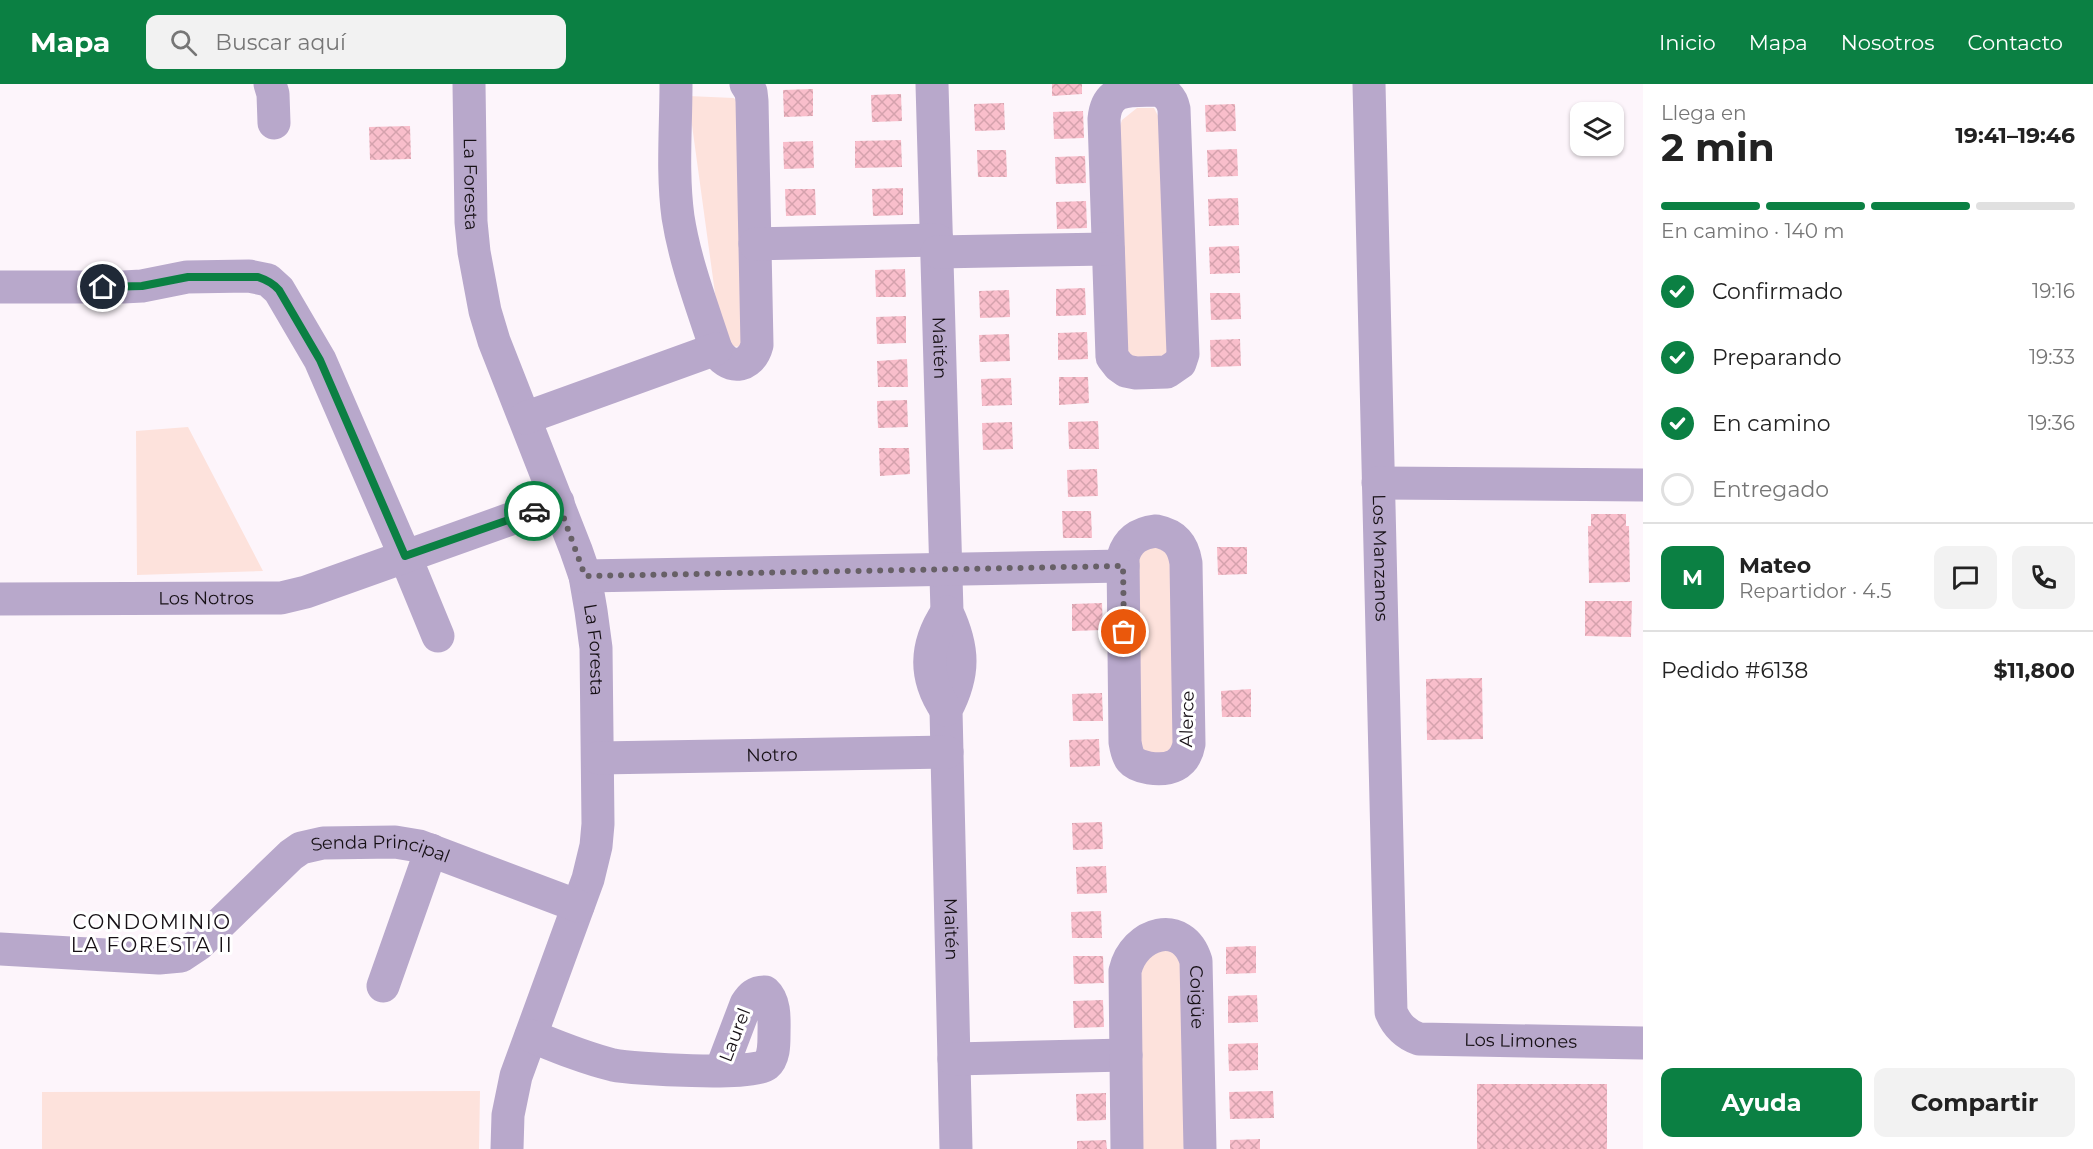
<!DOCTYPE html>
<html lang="es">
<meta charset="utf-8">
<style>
:root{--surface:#fff;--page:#f2f2f2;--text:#222;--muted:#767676;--line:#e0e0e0;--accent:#0b8043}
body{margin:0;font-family:Montserrat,sans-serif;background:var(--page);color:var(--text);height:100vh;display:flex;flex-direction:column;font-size:22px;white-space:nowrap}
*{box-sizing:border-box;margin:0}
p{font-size:20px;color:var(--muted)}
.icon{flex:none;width:33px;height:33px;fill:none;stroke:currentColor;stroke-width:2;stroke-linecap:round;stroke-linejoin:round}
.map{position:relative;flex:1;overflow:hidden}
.sheet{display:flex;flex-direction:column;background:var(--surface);width:450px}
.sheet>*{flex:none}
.buttons{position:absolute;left:1570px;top:18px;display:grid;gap:12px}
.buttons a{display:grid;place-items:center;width:54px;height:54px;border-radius:12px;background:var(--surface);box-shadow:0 2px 4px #0004;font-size:30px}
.pin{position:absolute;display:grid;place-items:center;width:51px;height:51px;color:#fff;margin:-26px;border:3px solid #fff;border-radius:50%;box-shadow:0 2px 6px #0007}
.courier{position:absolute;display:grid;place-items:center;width:60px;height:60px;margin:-30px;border:4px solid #0b8043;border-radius:50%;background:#fff;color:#222;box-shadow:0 2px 8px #0007}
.headline em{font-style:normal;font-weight:700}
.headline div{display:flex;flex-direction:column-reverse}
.headline{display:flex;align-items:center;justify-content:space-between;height:102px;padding:0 18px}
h1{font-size:39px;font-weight:700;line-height:45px}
.bar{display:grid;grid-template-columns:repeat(4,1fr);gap:9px 6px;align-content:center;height:72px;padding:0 18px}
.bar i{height:8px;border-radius:4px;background:var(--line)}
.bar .on{background:var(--accent)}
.bar p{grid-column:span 4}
.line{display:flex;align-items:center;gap:15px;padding:0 18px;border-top:2px solid var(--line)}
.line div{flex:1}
.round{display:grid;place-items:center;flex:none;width:63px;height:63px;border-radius:12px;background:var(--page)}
ol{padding:0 18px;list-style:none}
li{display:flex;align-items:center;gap:18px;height:66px}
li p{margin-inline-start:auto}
li .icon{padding:6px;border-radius:50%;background:var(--accent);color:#fff;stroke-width:4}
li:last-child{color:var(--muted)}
li i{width:33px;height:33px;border:3px solid var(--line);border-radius:50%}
.primary-button{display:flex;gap:12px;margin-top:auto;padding:12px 18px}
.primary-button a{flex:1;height:69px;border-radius:12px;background:var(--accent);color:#fff;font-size:24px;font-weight:700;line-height:69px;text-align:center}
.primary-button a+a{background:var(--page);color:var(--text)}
header{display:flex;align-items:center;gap:36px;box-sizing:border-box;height:84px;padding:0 30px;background:var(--accent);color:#fff}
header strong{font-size:28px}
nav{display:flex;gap:33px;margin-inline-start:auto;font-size:21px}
.search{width:420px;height:54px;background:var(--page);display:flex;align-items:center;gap:15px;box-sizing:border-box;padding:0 21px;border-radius:12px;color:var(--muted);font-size:22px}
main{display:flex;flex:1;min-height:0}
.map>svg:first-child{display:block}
.green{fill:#fde2dc}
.building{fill:url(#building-cross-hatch)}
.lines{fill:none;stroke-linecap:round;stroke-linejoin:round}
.minor{stroke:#b8a8cb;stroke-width:33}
.done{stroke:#676066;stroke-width:6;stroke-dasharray:0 10.8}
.route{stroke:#0b8043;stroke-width:8}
.labels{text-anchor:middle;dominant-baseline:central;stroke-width:6;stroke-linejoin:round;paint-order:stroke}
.street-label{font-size:18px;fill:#161015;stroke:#fff}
.neighbourhood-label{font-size:20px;letter-spacing:1.5px;fill:#161015;stroke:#fff}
</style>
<header>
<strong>Mapa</strong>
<div class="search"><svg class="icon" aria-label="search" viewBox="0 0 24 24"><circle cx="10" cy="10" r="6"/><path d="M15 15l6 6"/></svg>Buscar aquí</div>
<nav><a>Inicio</a><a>Mapa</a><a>Nosotros</a><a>Contacto</a></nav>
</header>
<main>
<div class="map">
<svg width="1643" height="1065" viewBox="0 0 1643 1065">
<defs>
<pattern id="building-cross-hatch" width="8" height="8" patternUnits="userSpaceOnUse" patternTransform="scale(1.5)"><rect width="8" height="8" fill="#f9becb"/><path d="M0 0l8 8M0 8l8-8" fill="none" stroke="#d5a2ad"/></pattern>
</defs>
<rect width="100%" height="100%" fill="#fdf5fb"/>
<!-- green -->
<path class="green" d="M688,12L734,14L744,27L742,263L729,262L721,253Z
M1137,24H1154L1163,42L1169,270L1163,279L1125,274L1119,45L1122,36Z
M188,343L263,487L137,491L136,347Z
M1147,459L1168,469L1176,497V660L1162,674L1145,673L1136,661L1133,465Z
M1162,860L1176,869L1184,886L1186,1059L1183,1065H1141L1138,902L1147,866Z
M480,1007L479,1065H42V1008Z"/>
<!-- building -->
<path class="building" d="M1052,0H1082V10L1052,12Z
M813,5V32L784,33L783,6Z
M901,10L902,37L872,38L871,11Z
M1004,19L1005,46L975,47L974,20Z
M1235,20L1236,47L1206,48L1205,21Z
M1083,27L1084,54L1054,55L1053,28Z
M410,42L411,75L370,76L369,43Z
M901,56L902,83L855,84V57Z
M813,57L814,84L784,85L783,58Z
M1237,65L1238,92L1208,93L1207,66Z
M977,66H1006L1007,93H978Z
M1085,72L1086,99L1056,100L1055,73Z
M903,104V131L873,132L872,105Z
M785,105H815L816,131L786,132Z
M1238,114L1239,141L1209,142L1208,115Z
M1086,117L1087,144L1057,145L1056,118Z
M1239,162L1240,189L1210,190L1209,163Z
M905,185L906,213H876L875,186Z
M1085,204L1086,231L1056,232V205Z
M1009,206L1010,233L980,234L979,207Z
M1210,209H1240L1241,235L1211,236Z
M906,232V259L877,260L876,233Z
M1087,248L1088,275L1058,276V249Z
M1009,250L1010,277L980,278L979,251Z
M1240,255L1241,282L1211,283L1210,256Z
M907,275L908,303H878L877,277Z
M1059,293H1088L1089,319L1059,321Z
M1011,294L1012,321L982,322L981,295Z
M907,316L908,343L878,344L877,317Z
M1098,337L1099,365H1069L1068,338Z
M1012,338L1013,365L983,366L982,339Z
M879,364H909L910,390L880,392Z
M1097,385L1098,412L1068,413L1067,386Z
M1062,427H1091L1092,454H1063Z
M1591,430H1626V442H1629L1630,498L1589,499L1588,442H1591Z
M1217,463H1247V490L1218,491Z
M1585,517H1632L1631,553L1585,552Z
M1102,519L1103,546L1072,547V520Z
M1482,594L1483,655L1427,656L1426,595Z
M1251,605V633H1222L1221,607Z
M1102,609L1103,637H1073L1072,610Z
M1099,655L1100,682L1070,683L1069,656Z
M1102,738L1103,765L1073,766L1072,739Z
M1106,782L1107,809L1077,810L1076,783Z
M1101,827L1102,854H1072L1071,828Z
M1256,862V889L1226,890V863Z
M1073,872H1103L1104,899L1074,900Z
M1257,911L1258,938L1228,939V912Z
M1103,916L1104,943L1074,944L1073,917Z
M1258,959V986L1229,987L1228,960Z
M1477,1000H1607V1065H1477Z
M1273,1007L1274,1034L1230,1035L1229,1008Z
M1106,1009V1036L1077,1037L1076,1010Z
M1260,1055V1065H1230V1056Z
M1106,1056L1107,1065H1077V1057Z"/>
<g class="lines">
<!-- minor -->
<g class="minor">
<path d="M270,0L273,10L274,39"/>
<path id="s1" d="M469,0L471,138L474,168L485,227L494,257L576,466L585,492L591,527L596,564L598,740L596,762L588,795L516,992L508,1031L507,1065"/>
<path d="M676,0C676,44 672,89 678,133C685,178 702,222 716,265C727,287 751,285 757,261L752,17L751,8L746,0"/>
<path id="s2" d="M932,0L947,528C964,564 965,590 946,626L956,1065"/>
<path id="s3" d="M1369,0L1391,928C1397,942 1405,950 1419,955L1643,959"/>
<path d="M1157,6C1167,9 1172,15 1174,25L1183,270L1180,279L1167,288L1136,289L1126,287L1119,282L1112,273L1104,35C1107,2 1131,7 1157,6Z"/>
<path d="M755,160L937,156"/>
<path d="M937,168L1108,165"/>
<path d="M0,203H123L142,202L187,193L249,192L268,196L279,206L320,276L405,472L438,552"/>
<path d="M525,334L716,265"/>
<path d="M1378,399L1643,401"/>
<path d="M1156,447C1175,451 1183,460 1186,479L1189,660C1185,682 1169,687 1149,684C1143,683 1135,681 1131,676C1127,671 1126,664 1125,658L1123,473C1128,456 1139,449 1156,447Z"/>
<path d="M585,492L1123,482"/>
<path id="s4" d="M0,515L281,514L306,508L558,418"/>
<path d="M946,626C923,592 925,561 947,528"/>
<path id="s5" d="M598,674L947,668"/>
<path id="s6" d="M0,865L159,874L181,872L199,860L291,771L301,764L323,759L395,758L419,762L578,822"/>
<path d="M383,902L431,766"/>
<path d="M531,952C558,963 584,974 613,981C633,985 753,992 766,981C774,974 774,961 774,951C774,937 776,918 765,908C755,908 751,912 746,920L721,986"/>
<path d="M954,975L1126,971"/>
<path id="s7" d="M1127,1065L1125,887C1134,848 1183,834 1196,877L1200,1065"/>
</g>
</g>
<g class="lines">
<!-- done -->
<path class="done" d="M534,427L558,418L585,492L1123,482L1124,548"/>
<!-- route -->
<path class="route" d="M103,203L142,202L188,193H258C267,196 273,199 279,206L320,276L405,472L534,427"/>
</g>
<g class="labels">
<!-- street labels -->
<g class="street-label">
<text stroke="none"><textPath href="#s1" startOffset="100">La Foresta</textPath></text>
<text stroke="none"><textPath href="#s2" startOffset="264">Maitén</textPath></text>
<text stroke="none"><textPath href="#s3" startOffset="474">Los Manzanos</textPath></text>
<text stroke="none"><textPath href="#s4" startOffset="206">Los Notros</textPath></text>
<text stroke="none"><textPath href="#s1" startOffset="586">La Foresta</textPath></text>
<text transform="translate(1187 635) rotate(-88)">Alerce</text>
<text stroke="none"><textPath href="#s5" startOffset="174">Notro</textPath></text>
<text stroke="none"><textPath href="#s6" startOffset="424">Senda Principal</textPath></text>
<text stroke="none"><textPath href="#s2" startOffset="850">Maitén</textPath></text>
<text stroke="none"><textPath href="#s7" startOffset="316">Coigüe</textPath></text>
<text transform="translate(735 951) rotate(-69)">Laurel</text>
<text stroke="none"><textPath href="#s3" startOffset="1070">Los Limones</textPath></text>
</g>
<!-- neighbourhood labels -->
<g class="neighbourhood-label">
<text x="152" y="838">CONDOMINIO<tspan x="152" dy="23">LA FORESTA II</tspan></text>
</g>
</g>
</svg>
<div class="buttons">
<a><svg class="icon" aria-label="layers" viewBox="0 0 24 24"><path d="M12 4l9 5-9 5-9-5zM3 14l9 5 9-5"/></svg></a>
</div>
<div class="pin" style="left:1124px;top:548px;background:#ea580c"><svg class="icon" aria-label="bag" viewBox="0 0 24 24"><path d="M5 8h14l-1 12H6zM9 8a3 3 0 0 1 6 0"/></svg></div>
<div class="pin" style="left:103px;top:203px;background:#1f2937"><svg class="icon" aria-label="home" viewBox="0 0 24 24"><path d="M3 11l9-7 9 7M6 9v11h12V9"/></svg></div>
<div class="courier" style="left:534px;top:427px"><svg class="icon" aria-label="car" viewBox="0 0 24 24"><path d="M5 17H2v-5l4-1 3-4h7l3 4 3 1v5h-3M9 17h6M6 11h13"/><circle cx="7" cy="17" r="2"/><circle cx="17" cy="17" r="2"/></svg></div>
</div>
<section class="sheet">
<div class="headline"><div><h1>2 min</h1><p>Llega en</p></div><em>19:41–19:46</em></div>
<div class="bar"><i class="on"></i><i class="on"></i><i class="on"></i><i></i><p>En camino · 140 m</p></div>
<ol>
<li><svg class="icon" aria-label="check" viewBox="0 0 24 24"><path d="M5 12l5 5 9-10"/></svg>Confirmado<p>19:16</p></li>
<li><svg class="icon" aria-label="check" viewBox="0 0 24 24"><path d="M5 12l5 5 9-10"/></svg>Preparando<p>19:33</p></li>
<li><svg class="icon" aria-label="check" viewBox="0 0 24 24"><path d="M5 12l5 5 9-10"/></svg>En camino<p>19:36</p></li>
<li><i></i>Entregado</li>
</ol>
<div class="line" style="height:108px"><b class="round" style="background:var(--accent);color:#fff">M</b><div><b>Mateo</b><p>Repartidor · 4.5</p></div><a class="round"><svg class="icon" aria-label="chat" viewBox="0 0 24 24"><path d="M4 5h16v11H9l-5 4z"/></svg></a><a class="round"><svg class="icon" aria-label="phone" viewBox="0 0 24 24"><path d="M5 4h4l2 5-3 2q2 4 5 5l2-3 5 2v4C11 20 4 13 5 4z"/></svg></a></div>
<div class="line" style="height:78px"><div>Pedido #6138</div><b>$11,800</b></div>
<div class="primary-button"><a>Ayuda</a><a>Compartir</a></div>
</section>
</main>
